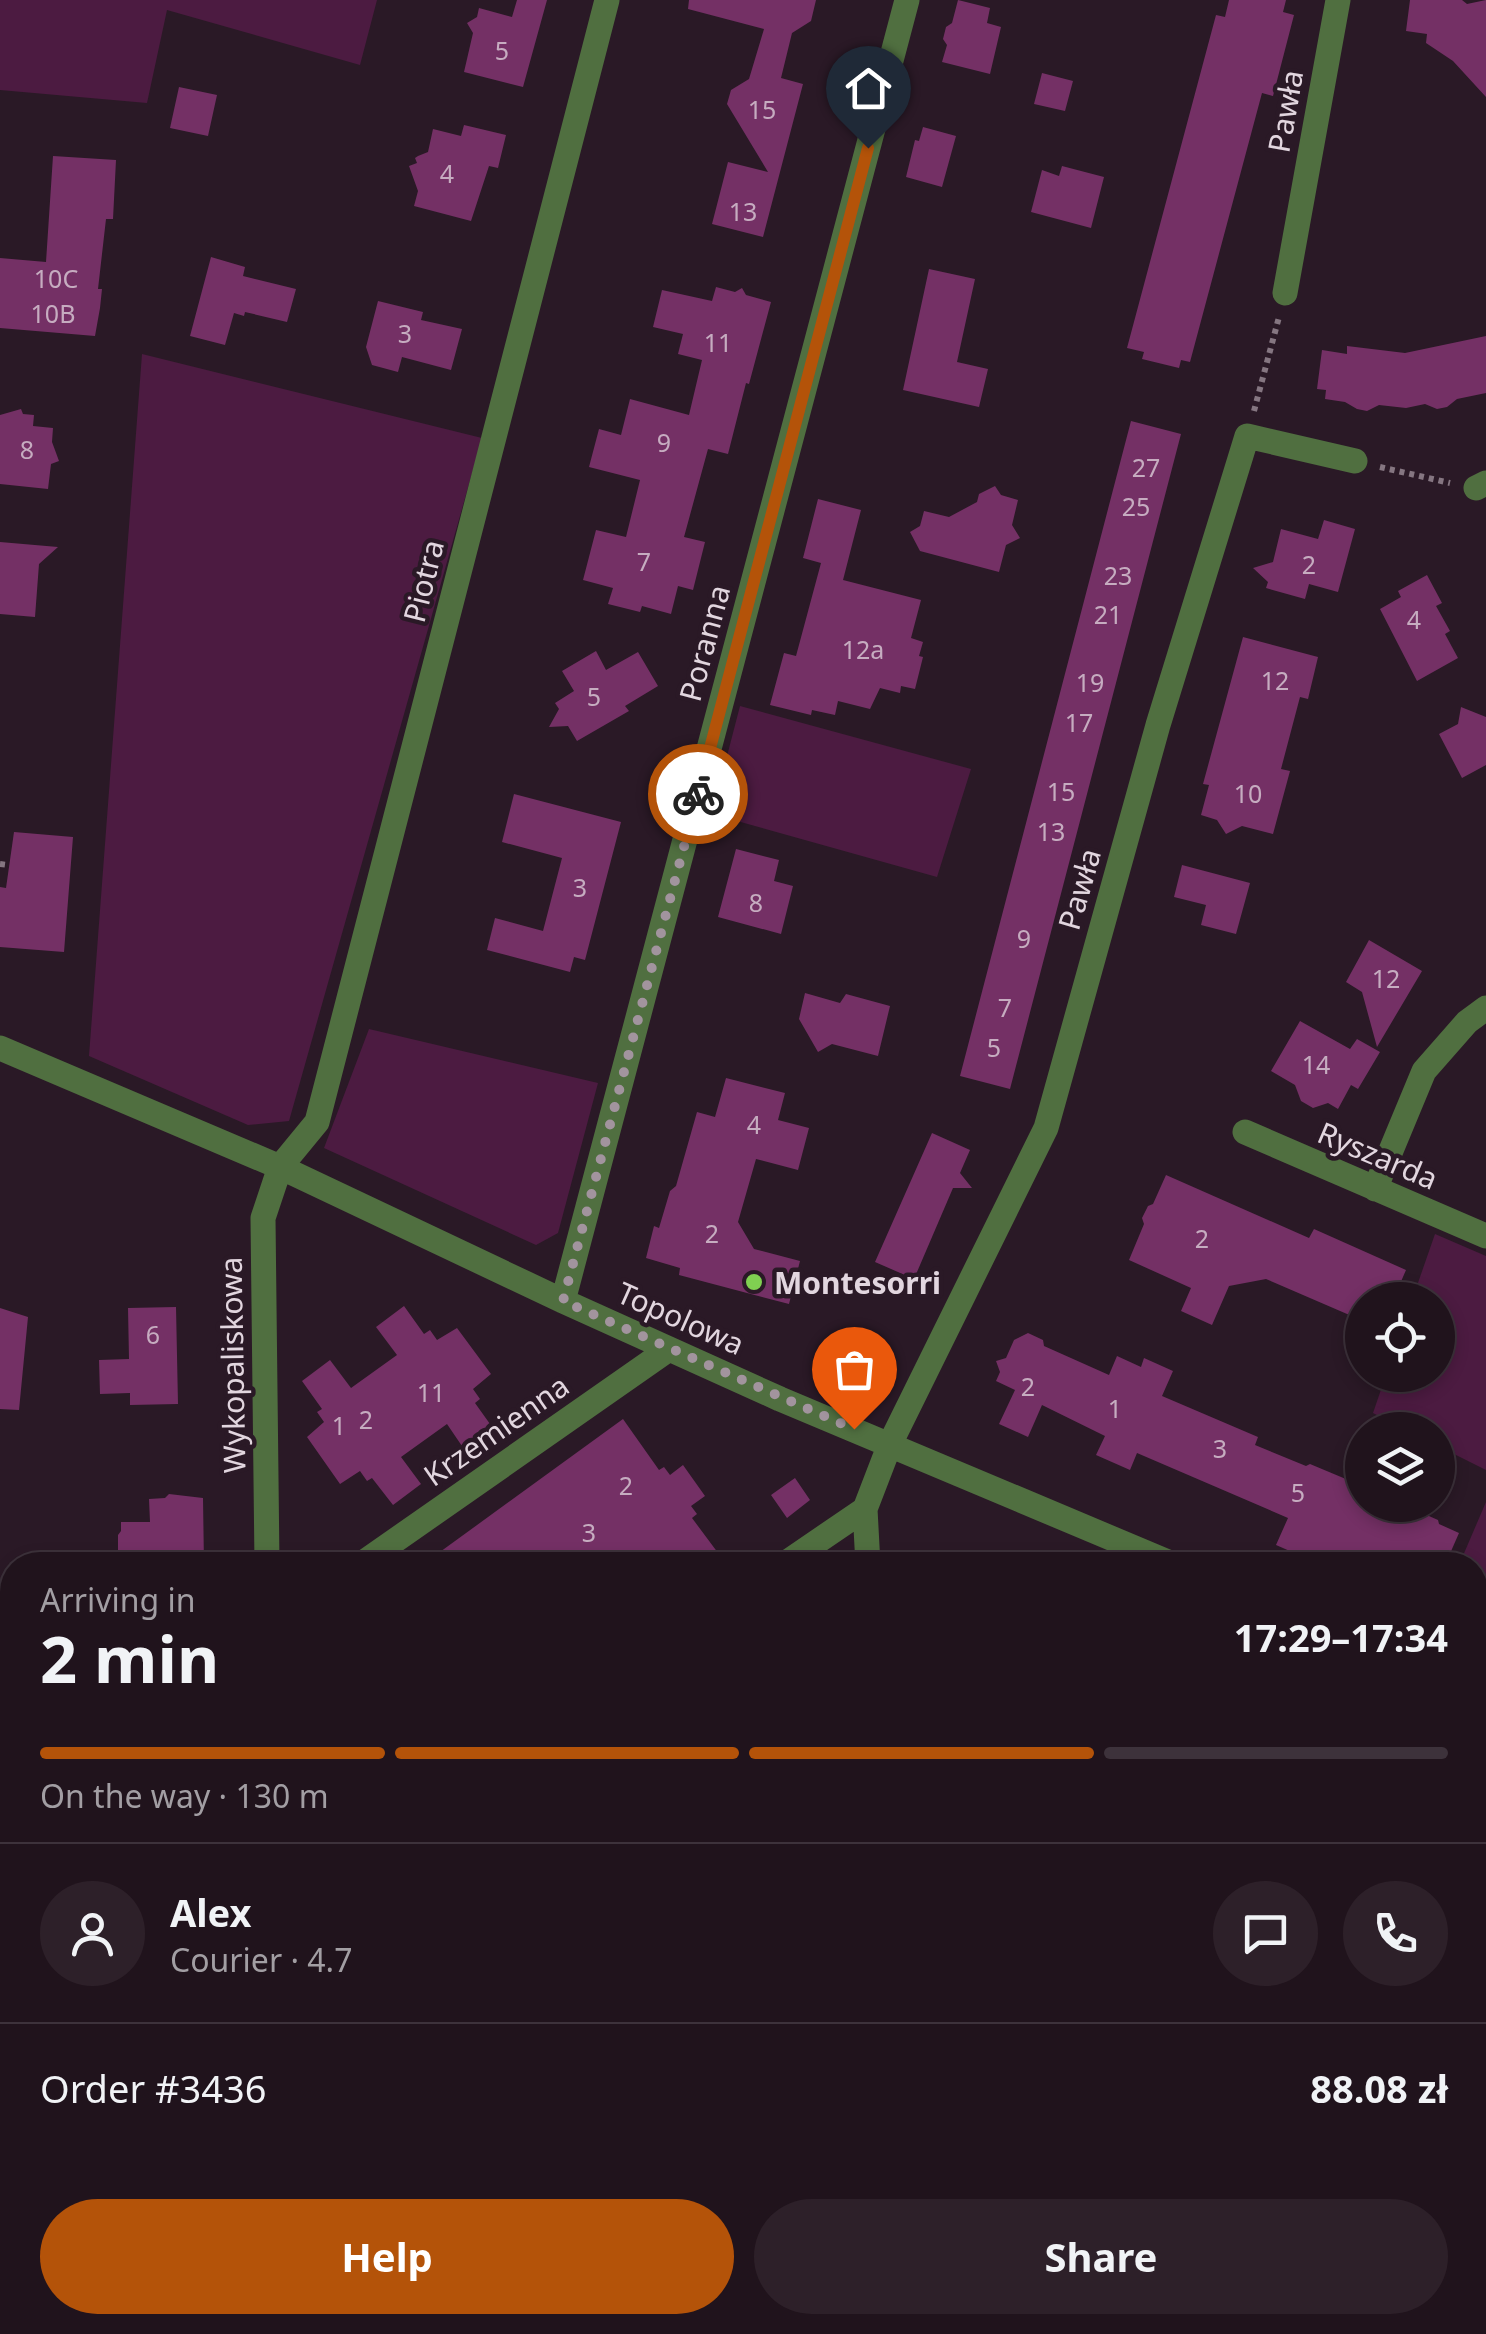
<!DOCTYPE html>
<meta charset="utf-8">
<style>
:root{--surface:#20131c;--page:#2d2029;--text:#f1f3f6;--muted:#a29ea3;--line:#3d323b;--accent:#b45309}
body{margin:0;font-family:"Noto Sans",sans-serif;background:var(--page);color:var(--text);height:100vh;display:flex;flex-direction:column;font-size:38px;white-space:nowrap}
*{box-sizing:border-box;margin:0}
p{font-size:32px;color:var(--muted)}
.icon{flex:none;width:55px;height:55px;fill:none;stroke:currentColor;stroke-width:2;stroke-linecap:round;stroke-linejoin:round}
.map{position:relative;flex:1;overflow:hidden}
.details{position:absolute;left:0px;top:1552px;width:1488px;height:782px;display:flex;flex-direction:column;background:var(--surface);border-radius:40px 40px 0 0;box-shadow:0 5px 15px #0003,0 0 0 2px var(--line)}
.details>*{flex:none}
.tools{position:absolute;left:1345px;top:1282px;display:grid;gap:20px}
.tools a{display:grid;place-items:center;width:110px;height:110px;border-radius:50%;background:var(--surface);box-shadow:0 5px 15px #0003,0 0 0 2px var(--line);font-size:50px}
.pin{position:absolute;display:grid;place-items:center;width:85px;height:85px;color:#fff;margin:-102px -42px;border-radius:50% 50% 50% 0;rotate:-45deg;box-shadow:0 0 10px #0007}
.pin .icon{rotate:45deg}
.courier{position:absolute;display:grid;place-items:center;width:100px;height:100px;margin:-50px;border:8px solid #b45309;border-radius:50%;background:#fff;color:#222;box-shadow:0 2px 12px #0007}
.head em{font-style:normal;font-weight:700}
.head div{display:flex;flex-direction:column-reverse}
.head{display:flex;align-items:center;justify-content:space-between;height:170px;padding:0 40px}
h1{font-size:65px;font-weight:700;line-height:75px}
.bar{display:grid;grid-template-columns:repeat(4,1fr);gap:15px 10px;align-content:center;height:120px;padding:0 40px}
.bar i{height:12px;border-radius:8px;background:var(--line)}
.bar .current{background:var(--accent)}
.bar p{grid-column:span 4}
.line{display:flex;align-items:center;gap:25px;padding:0 40px;border-top:2px solid var(--line)}
.line div{flex:1}
.round{display:grid;place-items:center;flex:none;width:105px;height:105px;border-radius:52px;background:var(--page)}
.cta{display:flex;gap:20px;margin-top:auto;padding:20px 40px}
.cta a{flex:1;height:115px;border-radius:60px;background:var(--accent);color:#fff;font-size:40px;font-weight:700;line-height:115px;text-align:center}
.cta a+a{background:var(--page);color:var(--text)}
.map>svg:first-child{display:block}
.green{fill:#4c1b41}
.building{fill:#743065}
.lines{fill:none;stroke-linecap:round;stroke-linejoin:round}
.path{stroke:#857681;stroke-width:6;stroke-dasharray:5 5;stroke-linecap:butt}
.minor{stroke:#506f40;stroke-width:25}
.done{stroke:#a2949e;stroke-width:10;stroke-dasharray:0 18}
.route{stroke:#b45309;stroke-width:12}
.poi-dot{fill:#80d051;stroke:#2a1926;stroke-width:4}
.labels{text-anchor:middle;dominant-baseline:central;stroke-width:9;stroke-linejoin:round;paint-order:stroke}
.number-label{font-size:25px;fill:#c6acc0}
.street-label{font-size:30px;fill:#e2d6df;stroke:#2a1926}
.poi-label{font-size:30px;font-weight:bold;fill:#e2d6df;stroke:#2a1926;text-anchor:start}
</style>
<div class="map">
<svg width="1486" height="2334" viewBox="0 0 1486 2334">
<rect width="100%" height="100%" fill="#2a1926"/>
<!-- green -->
<path class="green" d="M0,0H377L360,65L167,10L147,103L0,90Z
M142,354L482,438L289,1121L248,1125L89,1056Z
M740,706L971,769L937,877L712,814Z
M369,1029L598,1083L558,1233L536,1245L324,1148Z
M1435,1234L1486,1256V1470L1438,1446V1430H1406L1373,1413L1386,1375H1438V1300H1412Z
M1486,1502V1665L1475,1660V1565H1459Z
M1475,1753L1486,1758V1917L1475,1916Z
M1338,2322V2334H931L919,2323Z"/>
<!-- building -->
<path class="building" d="M517,0H547L523,87L464,72L473,33L467,23L477,17L479,8L512,17Z
M689,0H816L811,21L792,33L781,78L803,84L763,237L712,224L728,162L768,172L727,104L731,90L749,79L764,29L688,9Z
M958,0L990,8L987,23L1001,27L990,74L942,62L947,45L943,39L946,27L952,23Z
M1229,0H1286L1283,12L1294,15L1273,96L1262,93L1190,362L1181,360L1179,368L1142,359L1144,352L1127,348L1216,15L1225,17Z
M1410,0H1462L1467,4L1486,0V97L1453,61L1426,43L1427,34L1406,31Z
M1042,73L1073,81L1065,111L1034,104Z
M179,87L217,95L208,136L170,128Z
M464,125L506,135L498,168L489,166L471,221L414,206L418,191L409,166L417,163L415,158L418,156L428,152L433,129L461,136Z
M923,127L956,136L942,187L906,177L915,140L919,141Z
M53,156L116,160L113,219H106L98,289H102L100,308L95,336L0,328V258L46,262Z
M1062,166L1104,177L1091,228L1031,212L1042,170L1059,176Z
M211,257L245,267L243,276L296,289L287,322L245,312L244,316L234,313L225,345L190,336Z
M929,269L975,279L957,362L988,369L979,407L903,390Z
M716,287L735,292L742,288L746,295L771,302L749,384L746,383L728,454L708,449L684,537L705,542L693,590L678,586L671,614L642,606L640,612L608,604L613,588L583,580L596,530L626,537L640,480L589,467L599,429L621,435L630,399L689,415L702,360L678,354L683,334L653,327L662,290L712,301Z
M378,301L423,312L421,320L462,329L451,370L402,357L398,372L372,365L366,347Z
M1486,336V393L1457,399L1447,407L1437,409L1425,404L1406,408L1379,405L1367,411L1357,409L1345,402L1325,399L1326,390L1317,389L1322,350L1347,354V346L1405,353Z
M21,409L23,414L34,415L33,426L53,428L52,442L59,461L51,464L48,489L0,484V415Z
M1131,421L1181,434L1010,1089L960,1076Z
M995,486L1001,495L1018,500L1012,525L1020,538L1006,545L999,572L920,551L910,532L920,526L924,511L949,517L977,502L979,494Z
M818,499L861,510L843,580L921,600L911,638L923,642L919,656L923,657L915,689L901,686L900,693L880,688L870,709L838,701L835,715L812,710L811,715L770,705L784,653L796,656L821,563L803,558Z
M1324,520L1355,529L1338,592L1309,584L1305,599L1266,588L1268,582L1253,568L1273,562L1281,529L1318,539Z
M0,542L58,547L39,564L35,617L0,614Z
M1427,575L1442,603L1436,606L1450,631L1445,634L1458,658L1417,681L1380,609L1401,597L1398,591Z
M1243,637L1318,657L1308,699L1300,697L1281,769L1290,771L1273,834L1242,826L1226,834L1217,820L1201,815L1209,785L1203,784Z
M596,651L606,670L638,652L658,686L625,706L629,711L577,741L568,726L549,727L559,709L555,703L574,691L562,671Z
M1461,707L1486,717V765L1462,778L1439,734L1458,724Z
M514,794L621,822L585,960L574,957L570,972L487,950L495,918L543,931L562,858L502,842Z
M14,832L73,837L64,952L0,947V887L6,888Z
M736,849L779,860L774,881L793,886L781,934L718,917Z
M1182,865L1250,883L1236,934L1201,925L1206,905L1174,897Z
M1369,940L1422,971L1377,1047L1362,992L1346,982Z
M805,993L840,1003L846,994L890,1006L878,1056L832,1044L818,1052L799,1019Z
M1300,1021L1350,1049L1357,1039L1380,1052L1358,1089L1351,1085L1338,1109L1328,1103L1313,1108L1301,1101L1295,1085L1271,1071Z
M726,1078L785,1093L778,1120L809,1128L798,1170L756,1159L738,1222L754,1249L800,1261L789,1304L679,1275L680,1268L646,1258L654,1226L659,1228L670,1191L676,1186L697,1112L715,1117Z
M932,1133L970,1150L960,1173L972,1188H953L914,1279L875,1262Z
M1166,1175L1309,1238L1314,1229L1406,1270L1393,1300H1362L1354,1317L1266,1279L1229,1286L1212,1325L1181,1311L1191,1288L1129,1260L1144,1224L1142,1218L1148,1206L1153,1204Z
M404,1306L424,1334L430,1330L437,1340L457,1328L491,1374L473,1389L480,1399L475,1403L495,1431L466,1452L447,1424L401,1457L421,1484L393,1505L372,1478L367,1481L360,1471L340,1484L307,1437L324,1422L317,1412L322,1409L302,1381L330,1360L351,1388L397,1355L376,1327Z
M176,1307L178,1404L130,1405V1393L100,1394L99,1360L129,1359L128,1308Z
M0,1308L28,1317L19,1410L0,1409Z
M1028,1333L1043,1340L1044,1346L1109,1375L1117,1356L1141,1367L1144,1358L1173,1371L1162,1396L1258,1437L1255,1445L1306,1466L1310,1464L1353,1482L1354,1487L1362,1491V1505H1404L1438,1520L1439,1524L1459,1533L1445,1565H1322L1276,1545L1288,1518L1137,1453L1130,1470L1096,1455L1105,1436L1042,1405L1028,1437L999,1424L1015,1390L996,1381L1000,1372L996,1361L1006,1358L1014,1340Z
M623,1419L659,1470L664,1467L670,1475L683,1465L705,1496L691,1506L697,1514L692,1518L727,1565H422Z
M795,1478L810,1500L787,1518L771,1495Z
M169,1494L203,1498L204,1565H126L118,1555V1535L121,1531V1522H150L149,1499L165,1498Z"/>
<g class="lines">
<!-- path -->
<path class="path" d="M1254,411L1279,317
M1380,467L1450,483
M0,864L8,865"/>
<!-- minor -->
<path class="minor" d="M1285,293L1338,0
M1476,488L1486,483
M0,1048L280,1167L563,1301L780,1399L1175,1565
M1245,1132L1486,1236
M1375,1189L1424,1071L1467,1022L1486,1008
M563,1301L907,0
M267,1565L263,1218L280,1167L317,1122L607,0
M360,1565L669,1349
M783,1565L865,1509
M868,1565L865,1509L890,1444L1046,1128L1158,725L1247,436L1355,461
M0,1664L12,1663
M1475,1694L1486,1699
M1475,1949L1486,1951
M282,2322V2334
M326,2322L343,2334
M895,2322L896,2334
M1365,2322V2334
M548,2334L564,2322"/>
</g>
<g class="lines">
<!-- done -->
<path class="done" d="M698,794L563,1301L854,1429"/>
<!-- route -->
<path class="route" d="M698,794L868,148"/>
</g>
<!-- markers -->
<circle class="poi-dot" cx="754" cy="1282" r="10"/>
<g class="labels">
<!-- number labels -->
<g class="number-label">
<text x="502" y="50">5</text>
<text x="762" y="109">15</text>
<text x="447" y="173">4</text>
<text x="743" y="211">13</text>
<text x="56" y="278">10C</text>
<text x="53" y="313">10B</text>
<text x="405" y="333">3</text>
<text x="718" y="342">11</text>
<text x="664" y="442">9</text>
<text x="27" y="449">8</text>
<text x="1146" y="467">27</text>
<text x="1136" y="506">25</text>
<text x="644" y="561">7</text>
<text x="1309" y="564">2</text>
<text x="1118" y="575">23</text>
<text x="1108" y="614">21</text>
<text x="1414" y="619">4</text>
<text x="863" y="649">12a</text>
<text x="1275" y="680">12</text>
<text x="1090" y="682">19</text>
<text x="594" y="696">5</text>
<text x="1079" y="722">17</text>
<text x="1061" y="791">15</text>
<text x="1248" y="793">10</text>
<text x="1051" y="831">13</text>
<text x="580" y="887">3</text>
<text x="756" y="902">8</text>
<text x="1024" y="938">9</text>
<text x="1386" y="978">12</text>
<text x="1005" y="1007">7</text>
<text x="994" y="1047">5</text>
<text x="1316" y="1064">14</text>
<text x="754" y="1124">4</text>
<text x="712" y="1233">2</text>
<text x="1202" y="1238">2</text>
<text x="153" y="1334">6</text>
<text x="1028" y="1386">2</text>
<text x="431" y="1392">11</text>
<text x="1115" y="1408">1</text>
<text x="366" y="1419">2</text>
<text x="339" y="1425">1</text>
<text x="1220" y="1448">3</text>
<text x="626" y="1485">2</text>
<text x="1298" y="1492">5</text>
<text x="589" y="1532">3</text>
</g>
<!-- street labels -->
<g class="street-label">
<text transform="translate(1285 111) rotate(-80)">Pawła</text>
<text transform="translate(423 581) rotate(-76)">Piotra</text>
<text transform="translate(704 643) rotate(-75)">Poranna</text>
<text transform="translate(1079 889) rotate(-74)">Pawła</text>
<text transform="translate(1378 1155) rotate(23)">Ryszarda</text>
<text transform="translate(681 1318) rotate(24)">Topolowa</text>
<text transform="translate(232 1365) rotate(-91)">Wykopaliskowa</text>
<text transform="translate(496 1430) rotate(-35)">Krzemienna</text>
</g>
<!-- poi labels -->
<g class="poi-label">
<text x="774" y="1282">Montesorri</text>
</g>
</g>
</svg>
<div class="tools">
<a><svg class="icon" aria-label="locate" viewBox="0 0 24 24"><circle cx="12" cy="12" r="6"/><path d="M12 2v4M12 18v4M2 12h4M18 12h4"/></svg></a>
<a><svg class="icon" aria-label="layers" viewBox="0 0 24 24"><path d="M12 4l9 5-9 5-9-5zM3 14l9 5 9-5"/></svg></a>
</div>
<div class="pin" style="left:854px;top:1429px;background:#ea580c"><svg class="icon" aria-label="bag" viewBox="0 0 24 24"><path d="M5 8h14l-1 12H6zM9 8a3 3 0 0 1 6 0"/></svg></div>
<div class="pin" style="left:868px;top:148px;background:#1f2937"><svg class="icon" aria-label="home" viewBox="0 0 24 24"><path d="M3 11l9-7 9 7M6 9v11h12V9"/></svg></div>
<div class="courier" style="left:698px;top:794px"><svg class="icon" aria-label="bike" viewBox="0 0 24 24"><circle cx="6" cy="16" r="4"/><circle cx="18" cy="16" r="4"/><path d="M6 16l4-8h5l3 8M10 8l3 8H6M13 5h3"/></svg></div>
<section class="details">
<div class="head"><div><h1>2 min</h1><p>Arriving in</p></div><em>17:29–17:34</em></div>
<div class="bar"><i class="current"></i><i class="current"></i><i class="current"></i><i></i><p>On the way · 130 m</p></div>
<div class="line" style="height:180px"><a class="round"><svg class="icon" aria-label="person" viewBox="0 0 24 24"><circle cx="12" cy="8" r="4"/><path d="M4 21q1-7 8-7t8 7"/></svg></a><div><b>Alex</b><p>Courier · 4.7</p></div><a class="round"><svg class="icon" aria-label="chat" viewBox="0 0 24 24"><path d="M4 5h16v11H9l-5 4z"/></svg></a><a class="round"><svg class="icon" aria-label="phone" viewBox="0 0 24 24"><path d="M5 4h4l2 5-3 2q2 4 5 5l2-3 5 2v4C11 20 4 13 5 4z"/></svg></a></div>
<div class="line" style="height:130px"><div>Order #3436</div><b>88.08 zł</b></div>
<div class="cta"><a>Help</a><a>Share</a></div>
</section>
</div>
